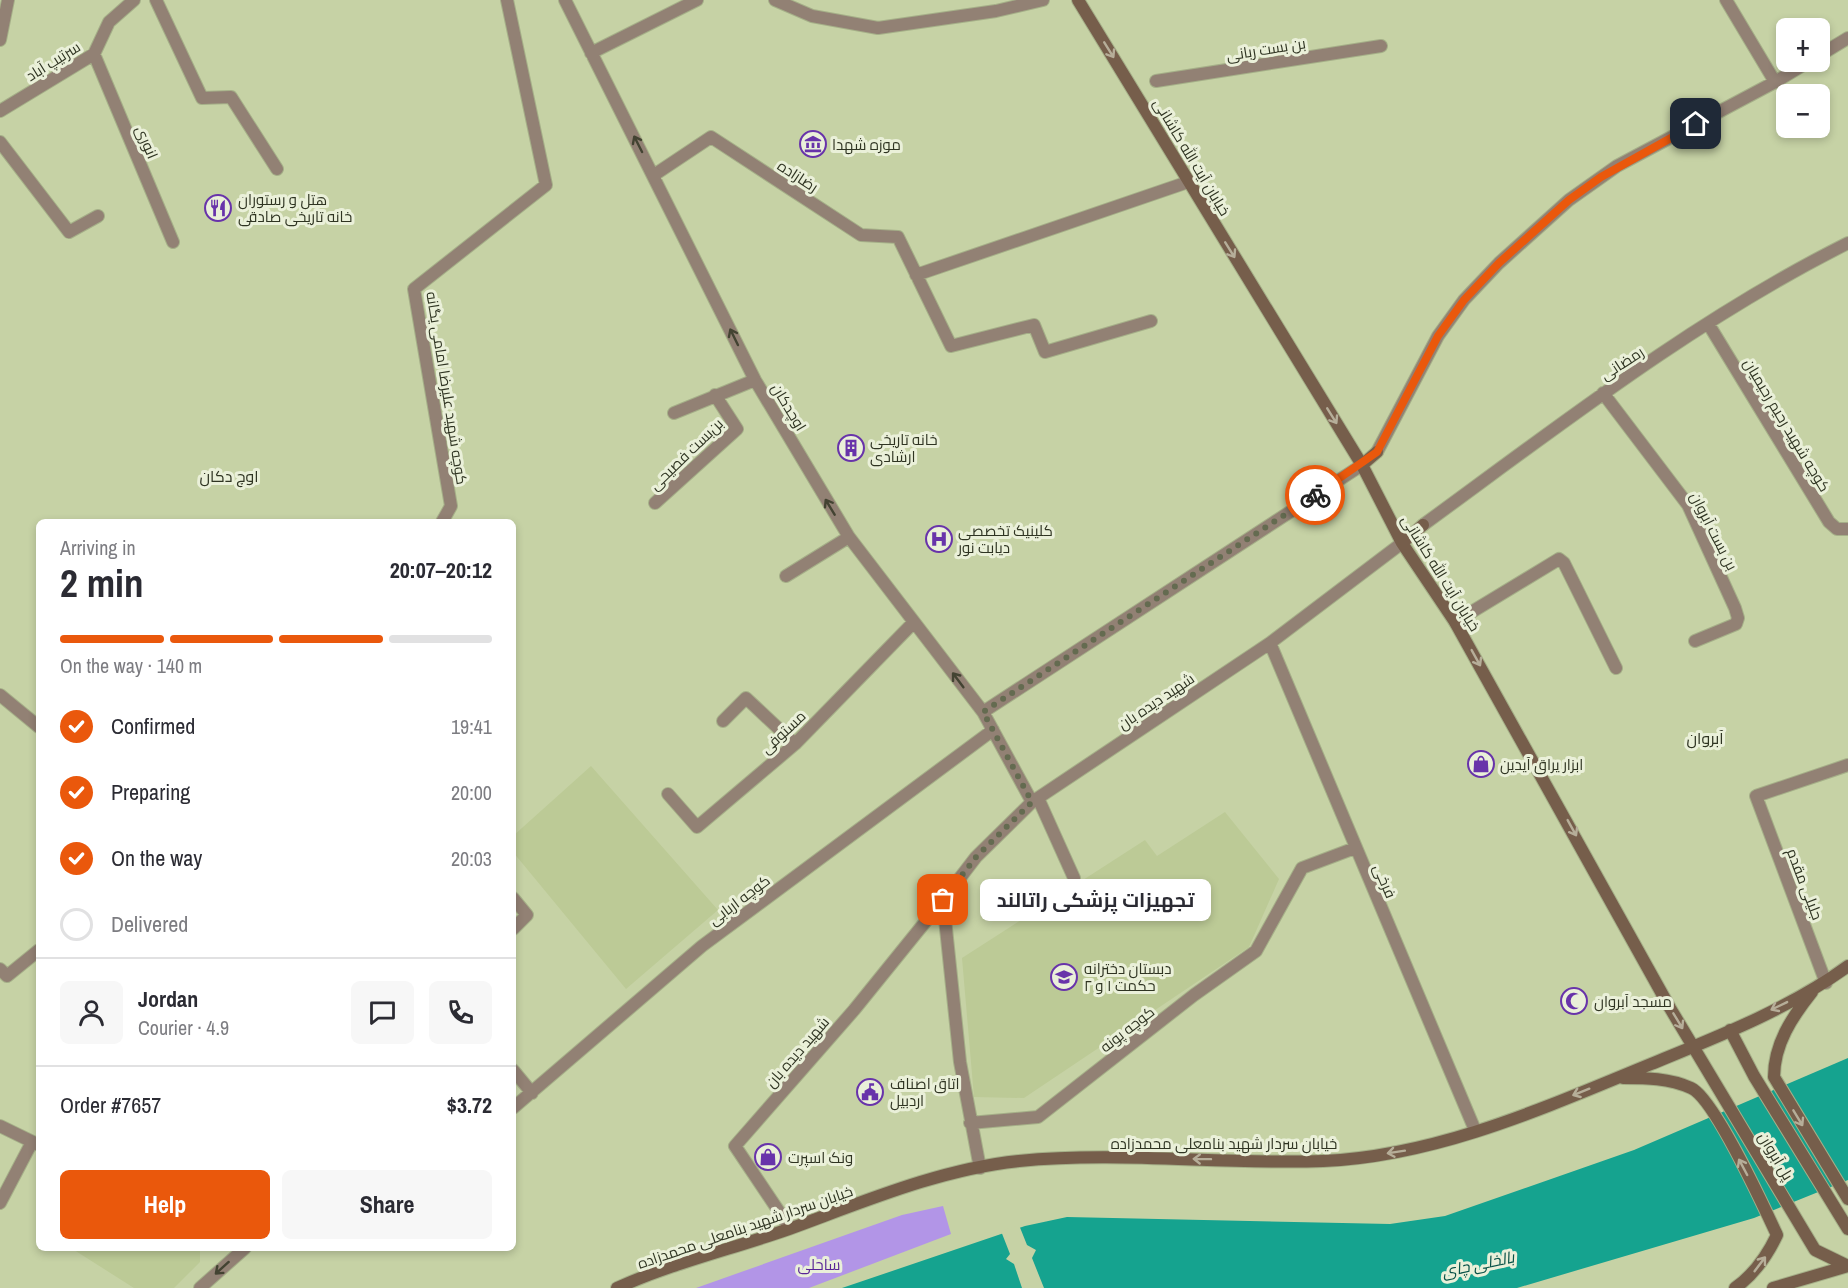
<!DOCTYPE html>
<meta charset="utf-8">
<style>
:root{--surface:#fff;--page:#f7f7f7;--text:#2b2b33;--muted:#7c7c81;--line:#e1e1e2;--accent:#ea580c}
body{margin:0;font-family:"Archivo Narrow",Cairo,sans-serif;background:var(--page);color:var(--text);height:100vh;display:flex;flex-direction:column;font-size:22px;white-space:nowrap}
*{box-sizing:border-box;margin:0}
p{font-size:20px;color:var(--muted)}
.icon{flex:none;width:33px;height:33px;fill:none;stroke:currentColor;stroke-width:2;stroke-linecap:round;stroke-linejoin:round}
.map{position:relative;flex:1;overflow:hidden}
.sheet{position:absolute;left:36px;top:519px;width:480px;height:732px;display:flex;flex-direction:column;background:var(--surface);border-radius:9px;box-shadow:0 3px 9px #0003}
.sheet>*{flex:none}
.fabs{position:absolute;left:1776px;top:18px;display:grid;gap:12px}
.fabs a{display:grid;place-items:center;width:54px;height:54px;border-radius:9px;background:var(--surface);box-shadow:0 3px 9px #0003;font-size:30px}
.pin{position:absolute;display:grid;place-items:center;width:51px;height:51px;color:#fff;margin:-26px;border-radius:12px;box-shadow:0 3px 9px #0006}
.courier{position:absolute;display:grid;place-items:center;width:60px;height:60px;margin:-30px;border:4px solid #ea580c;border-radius:50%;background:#fff;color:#222;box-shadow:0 2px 8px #0007}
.bubble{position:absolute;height:42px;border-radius:9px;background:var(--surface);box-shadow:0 3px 9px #0003;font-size:20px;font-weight:700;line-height:42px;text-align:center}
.summary em{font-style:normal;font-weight:700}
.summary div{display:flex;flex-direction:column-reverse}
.summary{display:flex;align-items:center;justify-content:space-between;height:102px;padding:0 24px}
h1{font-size:39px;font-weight:700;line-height:45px}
.bar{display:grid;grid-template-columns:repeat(4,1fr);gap:9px 6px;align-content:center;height:72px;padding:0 24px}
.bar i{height:8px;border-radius:4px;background:var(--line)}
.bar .current{background:var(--accent)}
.bar p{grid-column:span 4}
.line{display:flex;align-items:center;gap:15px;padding:0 24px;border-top:2px solid var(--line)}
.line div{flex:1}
.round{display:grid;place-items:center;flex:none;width:63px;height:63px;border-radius:9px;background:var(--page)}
ol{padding:0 24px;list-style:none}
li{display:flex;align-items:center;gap:18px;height:66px}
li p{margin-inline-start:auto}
li .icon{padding:6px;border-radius:50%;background:var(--accent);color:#fff;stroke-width:4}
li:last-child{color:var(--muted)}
li i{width:33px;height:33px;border:3px solid var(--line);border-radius:50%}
.action{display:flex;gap:12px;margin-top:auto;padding:12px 24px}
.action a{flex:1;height:69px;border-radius:9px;background:var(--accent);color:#fff;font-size:24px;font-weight:700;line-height:69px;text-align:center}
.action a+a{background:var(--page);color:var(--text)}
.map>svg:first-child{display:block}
.built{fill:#bcca96}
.green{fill:#b295e7}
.water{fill:#15a38f}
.pier{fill:#c6d2a5}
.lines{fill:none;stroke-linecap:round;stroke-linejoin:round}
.street-casing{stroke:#a5af88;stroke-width:14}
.secondary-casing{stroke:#a5af88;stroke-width:14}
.street{stroke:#928174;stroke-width:12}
.secondary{stroke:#765e4b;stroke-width:12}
.oneway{stroke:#b6ae99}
.oneway2{stroke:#434332}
.done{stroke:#646b50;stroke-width:6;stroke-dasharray:0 10.8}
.route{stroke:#ea580c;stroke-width:8}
.labels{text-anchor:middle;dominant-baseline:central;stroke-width:6;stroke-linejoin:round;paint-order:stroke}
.street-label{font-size:15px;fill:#2f3422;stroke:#eaf0d9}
.poi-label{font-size:15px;fill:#2f3422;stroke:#eaf0d9;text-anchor:start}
.park-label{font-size:15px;fill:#592596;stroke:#eaf0d9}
.neighbourhood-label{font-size:16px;fill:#2f3422;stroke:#eaf0d9}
.water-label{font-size:16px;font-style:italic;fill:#085247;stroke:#eaf0d9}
</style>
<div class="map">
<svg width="1848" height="1288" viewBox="0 0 1848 1288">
<rect width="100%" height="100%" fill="#c6d2a5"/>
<!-- built -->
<path class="built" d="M591,766L718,910L626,989L513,852V836Z
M1225,812L1279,879L1249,947L1024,1098L974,1097L962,958L1145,840L1157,856Z
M71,1248H197L200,1250V1262L174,1288H134Z"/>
<!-- green -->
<path class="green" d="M943,1206L951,1234L809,1288H696L902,1215Z"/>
<!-- water -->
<path class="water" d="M1848,1058V1180L1754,1218L1517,1288H842L1025,1226L1067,1217L1390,1224L1445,1216L1634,1150Z"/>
<!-- pier -->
<path class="pier" d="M1019,1225L1027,1245L1036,1250L1032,1258L1044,1288H1022L1014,1264L1006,1259L1010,1254L1001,1231Z"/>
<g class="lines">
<defs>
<path id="street" d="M156,0L202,98L231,97L277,169
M565,0L755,380L849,537L983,712L1032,802
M775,0L812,16L878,28L996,11L1043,0
M1726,0L1775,82
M0,40L8,0
M591,53L697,0
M94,54L173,242
M1820,55L1848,38
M1156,81L1381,46
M0,111L94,54L109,22L134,0
M0,142L69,232L98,216
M654,175L711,137L861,235L898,237L951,346L1034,325L1045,352L1151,321
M916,275L1188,182
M1709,325L1829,522L1837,529H1848
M1603,393L1688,505L1735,608L1738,618L1736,624L1695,641
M674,413L755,380
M1377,452L1438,336L1464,300L1499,263L1569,200L1617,166L1775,82L1808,62
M655,503L737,429L715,395
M442,522L451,506L414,289L546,185L507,0
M1423,525C1560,425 1696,319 1848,243
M786,576L849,537
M1455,622L1559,559L1564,563L1616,668
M1270,643L1475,1130
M0,695L39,727
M983,712L1362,465
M723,721L746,698L795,744
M668,794L697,827L795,744L914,622
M1038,798L1074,878
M513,898L527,915L513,929
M0,969L7,976L39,950
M1826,983L1756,796L1848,765
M513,1070L532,1093
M513,1108L702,946L993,730
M970,1123L1038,1117L1194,995L1256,951L1302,868L1355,848
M0,1126L39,1145
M980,1168L960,1062L943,900L976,857L1032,802L1270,643L1402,543
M0,1203L32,1142
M790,1228L735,1146L854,1010L943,900
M200,1288L245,1248"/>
<path id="secondary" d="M1078,0L1362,465L1402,543L1455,622L1670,1008L1794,1215L1815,1250L1848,1266
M1362,465L1377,452
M1402,543L1423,525
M1812,992C1792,1017 1774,1044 1774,1077L1848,1199
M1730,1030L1754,1076L1848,1229
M1623,1078C1646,1078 1669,1078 1691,1088C1714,1098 1764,1207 1777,1235C1767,1256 1755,1274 1735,1288
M617,1288C672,1263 732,1249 789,1229C863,1202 940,1169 1019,1161C1120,1151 1222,1165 1323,1161C1438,1156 1546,1107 1651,1064C1717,1037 1789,1009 1848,966
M1773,1288L1848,1266"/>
</defs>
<!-- street casing -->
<use href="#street" class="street-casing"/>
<!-- secondary casing -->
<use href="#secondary" class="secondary-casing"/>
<!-- street -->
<use href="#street" class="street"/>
<!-- secondary -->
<use href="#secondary" class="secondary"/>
</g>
<!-- one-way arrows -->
<defs><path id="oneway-shaft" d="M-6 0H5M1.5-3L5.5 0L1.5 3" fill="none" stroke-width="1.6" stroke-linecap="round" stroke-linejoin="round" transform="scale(1.5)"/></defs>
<g class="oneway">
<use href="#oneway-shaft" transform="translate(1109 50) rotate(58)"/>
<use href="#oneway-shaft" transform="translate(1230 250) rotate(58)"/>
<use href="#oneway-shaft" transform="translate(1332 416) rotate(58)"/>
<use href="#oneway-shaft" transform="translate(1476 658) rotate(61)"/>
<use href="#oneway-shaft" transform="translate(1572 828) rotate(61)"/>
<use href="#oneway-shaft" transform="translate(1779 1006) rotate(154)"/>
<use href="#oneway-shaft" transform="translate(1678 1021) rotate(59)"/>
<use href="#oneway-shaft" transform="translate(1581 1092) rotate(158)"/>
<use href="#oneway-shaft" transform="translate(1798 1118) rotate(59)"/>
<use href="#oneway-shaft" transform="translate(1396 1152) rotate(171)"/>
<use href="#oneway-shaft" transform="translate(1202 1159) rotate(-179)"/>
<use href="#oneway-shaft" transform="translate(1743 1167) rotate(-118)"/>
<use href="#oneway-shaft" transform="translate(1760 1264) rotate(-53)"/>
</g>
<g class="oneway2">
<use href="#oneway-shaft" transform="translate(638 144) rotate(-117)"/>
<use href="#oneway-shaft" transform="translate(734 337) rotate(-116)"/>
<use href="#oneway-shaft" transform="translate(830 507) rotate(-121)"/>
<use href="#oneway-shaft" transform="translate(958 680) rotate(-127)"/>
<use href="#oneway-shaft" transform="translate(222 1268) rotate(138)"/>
</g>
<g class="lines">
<!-- done -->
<path class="done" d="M943,900L976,857L1032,802L983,712L1315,495"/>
<!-- route -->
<path class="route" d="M1315,495L1377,452L1438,336L1464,300L1499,263L1569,200L1601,177L1696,124"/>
</g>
<!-- icons -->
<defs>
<symbol id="museum-ring" viewBox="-11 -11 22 22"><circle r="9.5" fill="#eaf0d9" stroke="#6833aa" stroke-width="1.5"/><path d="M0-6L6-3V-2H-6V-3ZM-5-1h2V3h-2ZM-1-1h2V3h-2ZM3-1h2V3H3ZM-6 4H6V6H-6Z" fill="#6833aa"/></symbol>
<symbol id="restaurant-ring" viewBox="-11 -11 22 22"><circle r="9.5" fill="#eaf0d9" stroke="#6833aa" stroke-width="1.5"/><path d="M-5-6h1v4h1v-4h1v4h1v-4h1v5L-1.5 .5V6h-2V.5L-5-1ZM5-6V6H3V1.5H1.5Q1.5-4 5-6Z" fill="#6833aa"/></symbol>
<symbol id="building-ring" viewBox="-11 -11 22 22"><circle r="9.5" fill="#eaf0d9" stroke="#6833aa" stroke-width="1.5"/><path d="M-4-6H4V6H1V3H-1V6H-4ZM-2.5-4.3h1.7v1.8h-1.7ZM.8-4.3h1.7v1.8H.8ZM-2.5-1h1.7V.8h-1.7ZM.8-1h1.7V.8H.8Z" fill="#6833aa"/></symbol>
<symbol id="hospital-ring" viewBox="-11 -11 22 22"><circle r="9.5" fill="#eaf0d9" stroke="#6833aa" stroke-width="1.5"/><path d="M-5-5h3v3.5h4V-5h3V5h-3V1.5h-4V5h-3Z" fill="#6833aa"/></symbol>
<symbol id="shop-ring" viewBox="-11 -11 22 22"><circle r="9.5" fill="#eaf0d9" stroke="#6833aa" stroke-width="1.5"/><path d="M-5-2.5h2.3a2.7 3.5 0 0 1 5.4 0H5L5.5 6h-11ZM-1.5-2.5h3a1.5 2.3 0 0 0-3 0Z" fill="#6833aa"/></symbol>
<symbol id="school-ring" viewBox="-11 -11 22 22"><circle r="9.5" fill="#eaf0d9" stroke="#6833aa" stroke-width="1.5"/><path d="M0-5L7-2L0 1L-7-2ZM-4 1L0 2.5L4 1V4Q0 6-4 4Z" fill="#6833aa"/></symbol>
<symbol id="mosque-ring" viewBox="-11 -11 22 22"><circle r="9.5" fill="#eaf0d9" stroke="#6833aa" stroke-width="1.5"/><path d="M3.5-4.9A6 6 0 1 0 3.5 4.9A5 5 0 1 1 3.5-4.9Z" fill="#6833aa"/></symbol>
<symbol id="civic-ring" viewBox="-11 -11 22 22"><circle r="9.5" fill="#eaf0d9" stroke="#6833aa" stroke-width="1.5"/><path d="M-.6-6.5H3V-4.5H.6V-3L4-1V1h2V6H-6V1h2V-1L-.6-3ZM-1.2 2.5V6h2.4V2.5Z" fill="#6833aa"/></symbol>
</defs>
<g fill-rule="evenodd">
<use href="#museum-ring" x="798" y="129" width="30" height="30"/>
<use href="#restaurant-ring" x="203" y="193" width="30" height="30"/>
<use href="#building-ring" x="836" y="433" width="30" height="30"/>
<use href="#hospital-ring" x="924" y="524" width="30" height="30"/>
<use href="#shop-ring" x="1466" y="749" width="30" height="30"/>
<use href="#school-ring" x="1049" y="962" width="30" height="30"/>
<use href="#mosque-ring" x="1559" y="986" width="30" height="30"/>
<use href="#civic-ring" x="855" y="1077" width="30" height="30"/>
<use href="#shop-ring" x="753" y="1142" width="30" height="30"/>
</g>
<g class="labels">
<!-- street labels -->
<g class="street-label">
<text transform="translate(1266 49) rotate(-9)">بن بست ربانی</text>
<text transform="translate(53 61) rotate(-32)">سرتیپ آباد</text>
<text transform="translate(147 142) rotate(67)">انوری</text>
<text transform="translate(1192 157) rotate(59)">خیابان آیت الله کاشانی</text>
<text transform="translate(798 176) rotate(33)">رضازاده</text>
<text transform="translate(1622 363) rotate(-33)">رمضانی</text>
<text transform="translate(447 388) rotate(81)">کوچه شهید علیرضا امامی یگانه</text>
<text transform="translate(789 407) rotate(59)">اوچدکان</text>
<text transform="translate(1787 425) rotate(59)">کوچه شهید رحیم رحیمیان</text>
<text transform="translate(686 454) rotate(-44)">بن‌بست فصیحی</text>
<text transform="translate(1714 531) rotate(63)">بن بست آبروان</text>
<text transform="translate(1441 573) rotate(58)">خیابان آیت الله کاشانی</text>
<text transform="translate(1156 701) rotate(-34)">شهید دیده بان</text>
<text transform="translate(783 732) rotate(-43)">مستوفی</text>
<text transform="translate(1385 881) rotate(67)">فرخی</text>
<text transform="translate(1805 884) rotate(69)">جلیلی مقدم</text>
<text transform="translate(739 900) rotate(-37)">کوچه اربابی</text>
<text transform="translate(1127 1029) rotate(-38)">کوچه پونه</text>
<text transform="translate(797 1052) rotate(-49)">شهید دیده بان</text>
<text x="1224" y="1143">خیابان سردار شهید بنامعلی محمدزاده</text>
<text transform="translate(1776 1156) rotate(59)">پل آبروان</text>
<text transform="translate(745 1227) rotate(-19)">خیابان سردار شهید بنامعلی محمدزاده</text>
</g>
<!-- poi labels -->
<g class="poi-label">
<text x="832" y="144">موزه شهدا</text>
<text x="238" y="199">هتل و رستوران<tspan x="238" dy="17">خانه تاریخی صادقی</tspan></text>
<text x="870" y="439">خانه تاریخی<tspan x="870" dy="17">ارشادی</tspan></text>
<text x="958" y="530">کلینیک تخصصی<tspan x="958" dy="17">دیابت نور</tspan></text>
<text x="1500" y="764">ابزار یراق آیدین</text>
<text x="1084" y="968">دبستان دخترانه<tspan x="1084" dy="17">حکمت ۱ و ۲</tspan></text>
<text x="1594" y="1001">مسجد آبروان</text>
<text x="890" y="1083">اتاق اصناف<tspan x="890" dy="17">اردبیل</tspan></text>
<text x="788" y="1157">ونک اسپرت</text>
</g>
<!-- park labels -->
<g class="park-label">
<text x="819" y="1264">ساحلی</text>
</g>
<!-- neighbourhood labels -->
<g class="neighbourhood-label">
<text x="229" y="476">اوچ دکان</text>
<text x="1705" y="738">آبروان</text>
</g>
<!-- water labels -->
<g class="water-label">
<text transform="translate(1478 1264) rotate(-12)">بالخلی چای</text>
</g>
</g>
</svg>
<div class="fabs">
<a>+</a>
<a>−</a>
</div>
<div class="pin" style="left:943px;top:900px;background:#ea580c"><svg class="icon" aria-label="bag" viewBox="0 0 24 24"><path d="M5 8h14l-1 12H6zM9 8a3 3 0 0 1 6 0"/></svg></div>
<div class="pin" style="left:1696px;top:124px;background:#1f2937"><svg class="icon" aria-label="home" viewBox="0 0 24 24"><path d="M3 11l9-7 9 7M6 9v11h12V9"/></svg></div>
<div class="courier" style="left:1315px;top:495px"><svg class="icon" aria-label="bike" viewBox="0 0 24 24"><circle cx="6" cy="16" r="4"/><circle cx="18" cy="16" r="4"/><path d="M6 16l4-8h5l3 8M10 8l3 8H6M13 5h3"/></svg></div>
<div class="bubble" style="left:980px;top:879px;width:231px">تجهیزات پزشکی راتالند</div>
<section class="sheet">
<div class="summary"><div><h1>2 min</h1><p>Arriving in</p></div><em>20:07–20:12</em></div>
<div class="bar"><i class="current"></i><i class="current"></i><i class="current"></i><i></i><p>On the way · 140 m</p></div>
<ol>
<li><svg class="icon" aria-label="check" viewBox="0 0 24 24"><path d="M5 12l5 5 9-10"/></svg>Confirmed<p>19:41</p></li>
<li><svg class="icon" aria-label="check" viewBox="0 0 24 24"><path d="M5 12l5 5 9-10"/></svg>Preparing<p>20:00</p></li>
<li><svg class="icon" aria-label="check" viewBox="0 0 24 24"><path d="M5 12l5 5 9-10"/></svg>On the way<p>20:03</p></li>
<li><i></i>Delivered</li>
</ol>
<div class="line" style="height:108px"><a class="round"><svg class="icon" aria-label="person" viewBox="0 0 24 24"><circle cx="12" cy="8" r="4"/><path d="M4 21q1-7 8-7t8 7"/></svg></a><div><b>Jordan</b><p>Courier · 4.9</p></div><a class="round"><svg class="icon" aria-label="chat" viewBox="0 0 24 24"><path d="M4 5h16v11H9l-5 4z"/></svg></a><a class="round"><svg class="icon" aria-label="phone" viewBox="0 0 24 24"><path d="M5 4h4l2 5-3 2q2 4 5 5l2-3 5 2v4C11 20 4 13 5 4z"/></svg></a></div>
<div class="line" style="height:78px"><div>Order #7657</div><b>$3.72</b></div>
<div class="action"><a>Help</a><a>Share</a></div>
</section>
</div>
